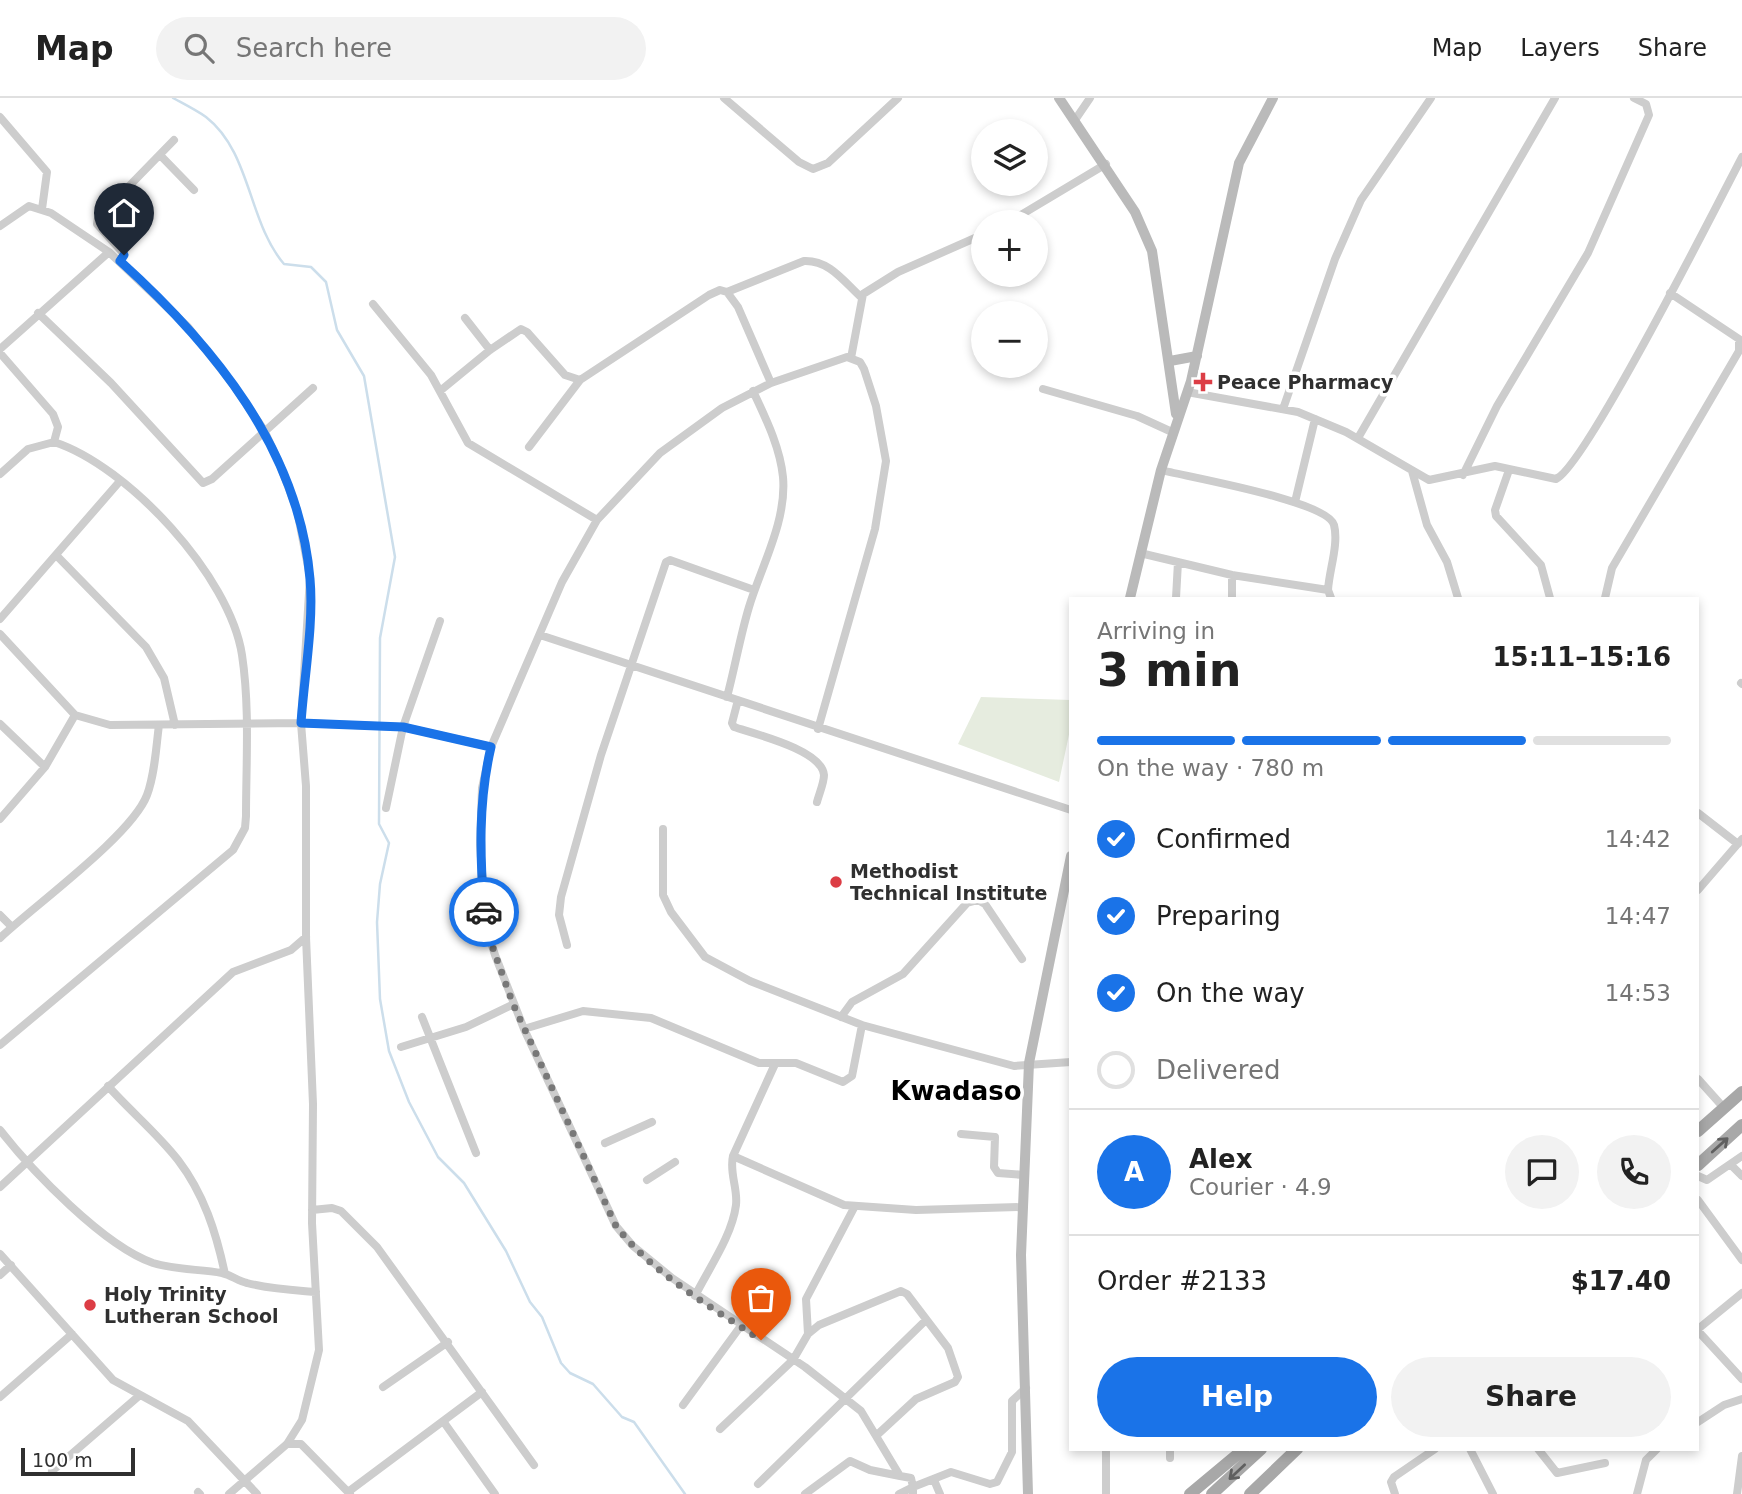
<!DOCTYPE html>
<meta charset="utf-8">
<style>
:root{--surface:#fff;--page:#f2f2f2;--text:#222;--muted:#767676;--line:#e0e0e0;--accent:#1a73e8}
body{margin:0;font-family:"DejaVu Sans",sans-serif;background:var(--page);color:var(--text);height:100vh;display:flex;flex-direction:column;font-size:26px;white-space:nowrap}
*{box-sizing:border-box;margin:0}
p{font-size:23px;color:var(--muted)}
.icon{flex:none;width:38px;height:38px;fill:none;stroke:currentColor;stroke-width:2;stroke-linecap:round;stroke-linejoin:round}
.map{position:relative;flex:1;overflow:hidden}
.details{position:absolute;left:1069px;top:499px;width:630px;height:854px;display:flex;flex-direction:column;background:var(--surface);border-radius:0px;box-shadow:0 4px 10px #0003}
.details>*{flex:none}
.tools{position:absolute;left:971px;top:21px;display:grid;gap:14px}
.tools a{display:grid;place-items:center;width:77px;height:77px;border-radius:50%;background:var(--surface);box-shadow:0 4px 10px #0003;font-size:35px}
.scale{position:absolute;left:21px;bottom:18px;width:114px;box-sizing:border-box;padding-left:7px;border:4px solid #303030;border-top:0;font-size:19px;line-height:24px;white-space:nowrap;color:#303030;-webkit-text-stroke:5px #fff;paint-order:stroke}
.pin{position:absolute;display:grid;place-items:center;width:60px;height:60px;color:#fff;margin:-72px -30px;border-radius:50% 50% 50% 0;rotate:-45deg;box-shadow:0 0 7px #0007}
.pin .icon{rotate:45deg}
.courier{position:absolute;display:grid;place-items:center;width:70px;height:70px;margin:-35px;border:5px solid #1a73e8;border-radius:50%;background:#fff;color:#222;box-shadow:0 2px 9px #0007}
.summary em{font-style:normal;font-weight:800}
.summary div{display:flex;flex-direction:column-reverse}
.summary{display:flex;align-items:center;justify-content:space-between;height:119px;padding:0 28px}
h1{font-size:46px;font-weight:800;line-height:52px}
.bar{display:grid;grid-template-columns:repeat(4,1fr);gap:10px 7px;align-content:center;height:84px;padding:0 28px}
.bar i{height:9px;border-radius:5px;background:var(--line)}
.bar .active{background:var(--accent)}
.bar p{grid-column:span 4}
.line{display:flex;align-items:center;gap:18px;padding:0 28px;border-top:2px solid var(--line)}
.line div{flex:1}
.round{display:grid;place-items:center;flex:none;width:74px;height:74px;border-radius:37px;background:var(--page)}
ol{padding:0 28px;list-style:none}
li{display:flex;align-items:center;gap:21px;height:77px}
li p{margin-inline-start:auto}
li .icon{padding:7px;border-radius:50%;background:var(--accent);color:#fff;stroke-width:4}
li:last-child{color:var(--muted)}
li i{width:38px;height:38px;border:4px solid var(--line);border-radius:50%}
.cta{display:flex;gap:14px;margin-top:auto;padding:14px 28px}
.cta a{flex:1;height:80px;border-radius:42px;background:var(--accent);color:#fff;font-size:28px;font-weight:800;line-height:80px;text-align:center}
.cta a+a{background:var(--page);color:var(--text)}
header{display:flex;align-items:center;gap:42px;box-sizing:border-box;height:98px;padding:0 35px;background:var(--surface);border-bottom:2px solid var(--line)}
header strong{font-size:33px}
nav{display:flex;gap:38px;margin-inline-start:auto;font-size:24px}
.search{width:490px;height:63px;background:var(--page);display:flex;align-items:center;gap:18px;box-sizing:border-box;padding:0 24px;border-radius:38px;color:var(--muted);font-size:26px}
.map>svg:first-child{display:block}
.green{fill:#e6ecdf}
.lines{fill:none;stroke-linecap:round;stroke-linejoin:round}
.stream{stroke:#ccdeeb;stroke-width:2.5}
.street{stroke:#cdcdcd;stroke-width:8}
.secondary{stroke:#bababa;stroke-width:10}
.primary{stroke:#a8a8a8;stroke-width:12}
.oneway{stroke:#606060}
.done{stroke:#787878;stroke-width:7;stroke-dasharray:0 12.6}
.route{stroke:#1a73e8;stroke-width:9}
.poi-dot{fill:#dc3d45;stroke:#fff;stroke-width:2.5}
.labels{text-anchor:middle;dominant-baseline:central;stroke-width:7;stroke-linejoin:round;paint-order:stroke}
.poi-label{font-size:19px;font-weight:bold;fill:#303030;stroke:#fff;text-anchor:start}
.district-label{font-size:26px;font-weight:bold;fill:#000;stroke:#fff}
</style>
<header>
<strong>Map</strong>
<div class="search"><svg class="icon" aria-label="search" viewBox="0 0 24 24"><circle cx="10" cy="10" r="6"/><path d="M15 15l6 6"/></svg>Search here</div>
<nav><a>Map</a><a>Layers</a><a>Share</a></nav>
</header>
<div class="map">
<svg width="1742" height="1396" viewBox="0 0 1742 1396">
<rect width="100%" height="100%" fill="#fff"/>
<!-- green -->
<path class="green" d="M981,599L1071,602V627L1059,684L958,646Z"/>
<g class="lines">
<!-- stream -->
<path class="stream" d="M173,0C184,6 196,12 206,19C251,54 248,124 284,166L311,169L326,184L337,232L364,278L395,459L380,540L379,726L389,745L380,786L377,824L380,901L389,953L409,1004L438,1059L464,1085L506,1153L530,1204L542,1219L561,1265L570,1275L593,1286L622,1319L634,1324L685,1396"/>
<!-- street -->
<path class="street" d="M724,0L799,64L813,71L828,65L898,0
M0,19L47,74L42,111
M1075,22L1090,0
M160,57L194,92
M1009,124L1106,66
M0,128L29,108L51,115L109,154L188,229L232,285L264,332L280,367L297,412L310,479L301,625L306,688V839L313,1006L312,1125L319,1252L302,1322L287,1346L229,1396
M120,163L124,156L97,126L98,120L174,42
M727,194L738,209L771,285
M373,206L431,277L468,345L597,422
M38,215L111,285L203,385L212,381L313,290
M465,220L490,252
M0,251L109,154
M0,255L53,316L58,329L54,344C128,368 230,478 242,557C250,610 246,665 246,718L245,730L233,752L0,947
M851,260L863,196L898,174L984,136
M1043,291L1137,318L1172,334
M440,293L490,252L521,231L527,234L565,277L580,282
M1187,294L1298,314L1346,334L1429,382L1495,368L1556,381C1585,369 1718,105 1742,59
M1283,311L1335,161L1361,102L1431,0
M1358,340L1555,0
M529,349L580,282L709,197L720,192L727,194L804,163C830,162 844,184 862,200
M1161,372C1188,379 1328,403 1334,427C1339,446 1329,473 1328,492L1331,500
M1509,372L1495,412L1496,418L1541,467L1550,500
M1412,373L1427,427L1447,464L1458,500
M0,376L28,351L54,344
M1463,377L1497,308L1588,155L1649,17L1646,6L1634,0
M1295,404L1315,321
M1140,455L1232,477L1328,492
M57,458L146,549L164,580L175,627
M1232,477V500
M1176,500L1178,464
M1605,500L1612,470L1739,253V241L1670,195
M0,521L120,383
M0,536L75,617L110,627L301,625L403,629L491,649
M540,537L1071,712
M1741,585L1742,586
M727,599C735,569 740,539 749,509C761,469 787,423 783,379C780,349 766,321 753,293
M738,602L732,625L734,629C755,636 822,652 824,677C824,685 819,696 817,704
M0,626L45,669
M818,631L875,431L886,363L876,308L864,271L860,264L847,259L771,285L722,310L660,355L597,422L562,484L491,649L482,690L480,747L486,828L495,857L524,931L616,1128L633,1148L672,1180L805,1269L861,1313L900,1378L911,1380L913,1389L951,1374L990,1386L997,1384L1012,1354V1303L1026,1290
M386,710L403,629L440,523
M1698,715L1738,746
M0,721L45,669L75,617
M663,731V797L671,814L705,859L750,883L862,927
M1698,792L1742,741
M0,817L12,829
M0,840C35,807 132,737 147,697C155,676 156,649 159,627
M567,847L559,817L561,799L601,657L666,464L670,462L754,492
M422,919L476,1055
M841,919L852,904L903,876L967,805L978,802L985,806L1022,861
M524,931L583,913L651,920L759,965H796L843,984L852,978L862,927L1014,968L1071,964
M401,949L466,929L514,906
M1698,981L1724,1010
M108,988C130,1013 157,1035 178,1062C204,1096 216,1134 225,1176
M0,1032C32,1073 104,1148 153,1165C176,1172 199,1171 222,1175C231,1177 238,1183 247,1185C270,1191 292,1192 316,1194
M961,1036L995,1039L994,1069L998,1075L1024,1077
M605,1045L652,1024
M733,1058L844,1107L916,1112L1022,1109
M1731,1067L1742,1078
M1698,1078L1707,1082L1742,1058
M647,1082L675,1064
M0,1089L233,874L291,852L306,839
M1698,1102L1742,1162
M312,1112L332,1110L341,1113L377,1149L534,1367
M0,1156L113,1282L188,1323L257,1396
M0,1177L11,1167
M695,1198C709,1170 732,1138 736,1107C738,1090 729,1075 733,1058L775,966
M1698,1231L1742,1195
M1698,1233L1742,1281
M808,1236L806,1201L855,1108
M383,1289L448,1244
M0,1299L72,1236
M683,1307L740,1229
M443,1323L495,1396
M1698,1324L1724,1307L1742,1301
M720,1331L793,1262L808,1236L819,1227L901,1193L907,1196L948,1250L958,1279L955,1284L916,1301L877,1337
M287,1346H301L350,1396
M1470,1351L1493,1396
M1538,1351L1557,1375L1605,1365
M1170,1360V1351
M52,1373L140,1297
M934,1382L940,1396
M758,1386L926,1222
M198,1394L200,1396
M348,1394L482,1294
M805,1396L850,1363L870,1372L900,1378
M899,1396L913,1389V1396
M1106,1396V1351
M1395,1396L1391,1384L1394,1379L1435,1351
M1637,1396L1646,1362L1657,1351
M1737,1396L1742,1358"/>
<!-- secondary -->
<path class="secondary" d="M1059,0L1135,114L1152,153L1176,316
M1170,263L1197,258
M1130,500L1161,372L1191,283L1239,65L1273,0
M1028,1396L1021,1157L1029,965L1071,758"/>
<!-- primary -->
<path class="primary" d="M1698,1033L1742,994
M1698,1067L1742,1027
M1190,1396L1244,1351
M1212,1396L1261,1351
M1250,1396L1297,1351"/>
</g>
<!-- one-way arrows -->
<defs><path id="oneway-shaft" d="M-6 0H5M1.5-3L5.5 0L1.5 3" fill="none" stroke-width="1.6" stroke-linecap="round" stroke-linejoin="round" transform="scale(1.75)"/></defs>
<g class="oneway">
<use href="#oneway-shaft" transform="translate(1720 1047) rotate(-42)"/>
<use href="#oneway-shaft" transform="translate(1237 1374) rotate(137)"/>
</g>
<g class="lines">
<!-- done -->
<path class="done" d="M484,814L490,842L513,906L616,1128C652,1175 711,1209 761,1242"/>
<!-- route -->
<path class="route" d="M124,157L120,163C213,247 299,351 310,481C314,525 304,580 301,625L403,629L491,649C478,705 480,757 484,814"/>
</g>
<!-- markers -->
<g class="poi-dot">
<path d="M1199.5 273.5h7v7h7v7h-7v7h-7v-7h-7v-7h7z"/>
<circle cx="836" cy="784" r="7"/>
<circle cx="90" cy="1207" r="7"/>
</g>
<g class="labels">
<!-- poi labels -->
<g class="poi-label">
<text x="1217" y="284">Peace Pharmacy</text>
<text x="850" y="773">Methodist<tspan x="850" dy="22">Technical Institute</tspan></text>
<text x="104" y="1196">Holy Trinity<tspan x="104" dy="22">Lutheran School</tspan></text>
</g>
<!-- district labels -->
<g class="district-label">
<text x="956" y="993">Kwadaso</text>
</g>
</g>
</svg>
<div class="tools">
<a><svg class="icon" aria-label="layers" viewBox="0 0 24 24"><path d="M12 4l9 5-9 5-9-5zM3 14l9 5 9-5"/></svg></a>
<a>+</a>
<a>−</a>
</div>
<div class="scale">100 m</div>
<div class="pin" style="left:761px;top:1242px;background:#ea580c"><svg class="icon" aria-label="bag" viewBox="0 0 24 24"><path d="M5 8h14l-1 12H6zM9 8a3 3 0 0 1 6 0"/></svg></div>
<div class="pin" style="left:124px;top:157px;background:#1f2937"><svg class="icon" aria-label="home" viewBox="0 0 24 24"><path d="M3 11l9-7 9 7M6 9v11h12V9"/></svg></div>
<div class="courier" style="left:484px;top:814px"><svg class="icon" aria-label="car" viewBox="0 0 24 24"><path d="M5 17H2v-5l4-1 3-4h7l3 4 3 1v5h-3M9 17h6M6 11h13"/><circle cx="7" cy="17" r="2"/><circle cx="17" cy="17" r="2"/></svg></div>
<section class="details">
<div class="summary"><div><h1>3 min</h1><p>Arriving in</p></div><em>15:11–15:16</em></div>
<div class="bar"><i class="active"></i><i class="active"></i><i class="active"></i><i></i><p>On the way · 780 m</p></div>
<ol>
<li><svg class="icon" aria-label="check" viewBox="0 0 24 24"><path d="M5 12l5 5 9-10"/></svg>Confirmed<p>14:42</p></li>
<li><svg class="icon" aria-label="check" viewBox="0 0 24 24"><path d="M5 12l5 5 9-10"/></svg>Preparing<p>14:47</p></li>
<li><svg class="icon" aria-label="check" viewBox="0 0 24 24"><path d="M5 12l5 5 9-10"/></svg>On the way<p>14:53</p></li>
<li><i></i>Delivered</li>
</ol>
<div class="line" style="height:126px"><b class="round" style="background:var(--accent);color:#fff">A</b><div><b>Alex</b><p>Courier · 4.9</p></div><a class="round"><svg class="icon" aria-label="chat" viewBox="0 0 24 24"><path d="M4 5h16v11H9l-5 4z"/></svg></a><a class="round"><svg class="icon" aria-label="phone" viewBox="0 0 24 24"><path d="M5 4h4l2 5-3 2q2 4 5 5l2-3 5 2v4C11 20 4 13 5 4z"/></svg></a></div>
<div class="line" style="height:91px"><div>Order #2133</div><b>$17.40</b></div>
<div class="cta"><a>Help</a><a>Share</a></div>
</section>
</div>
